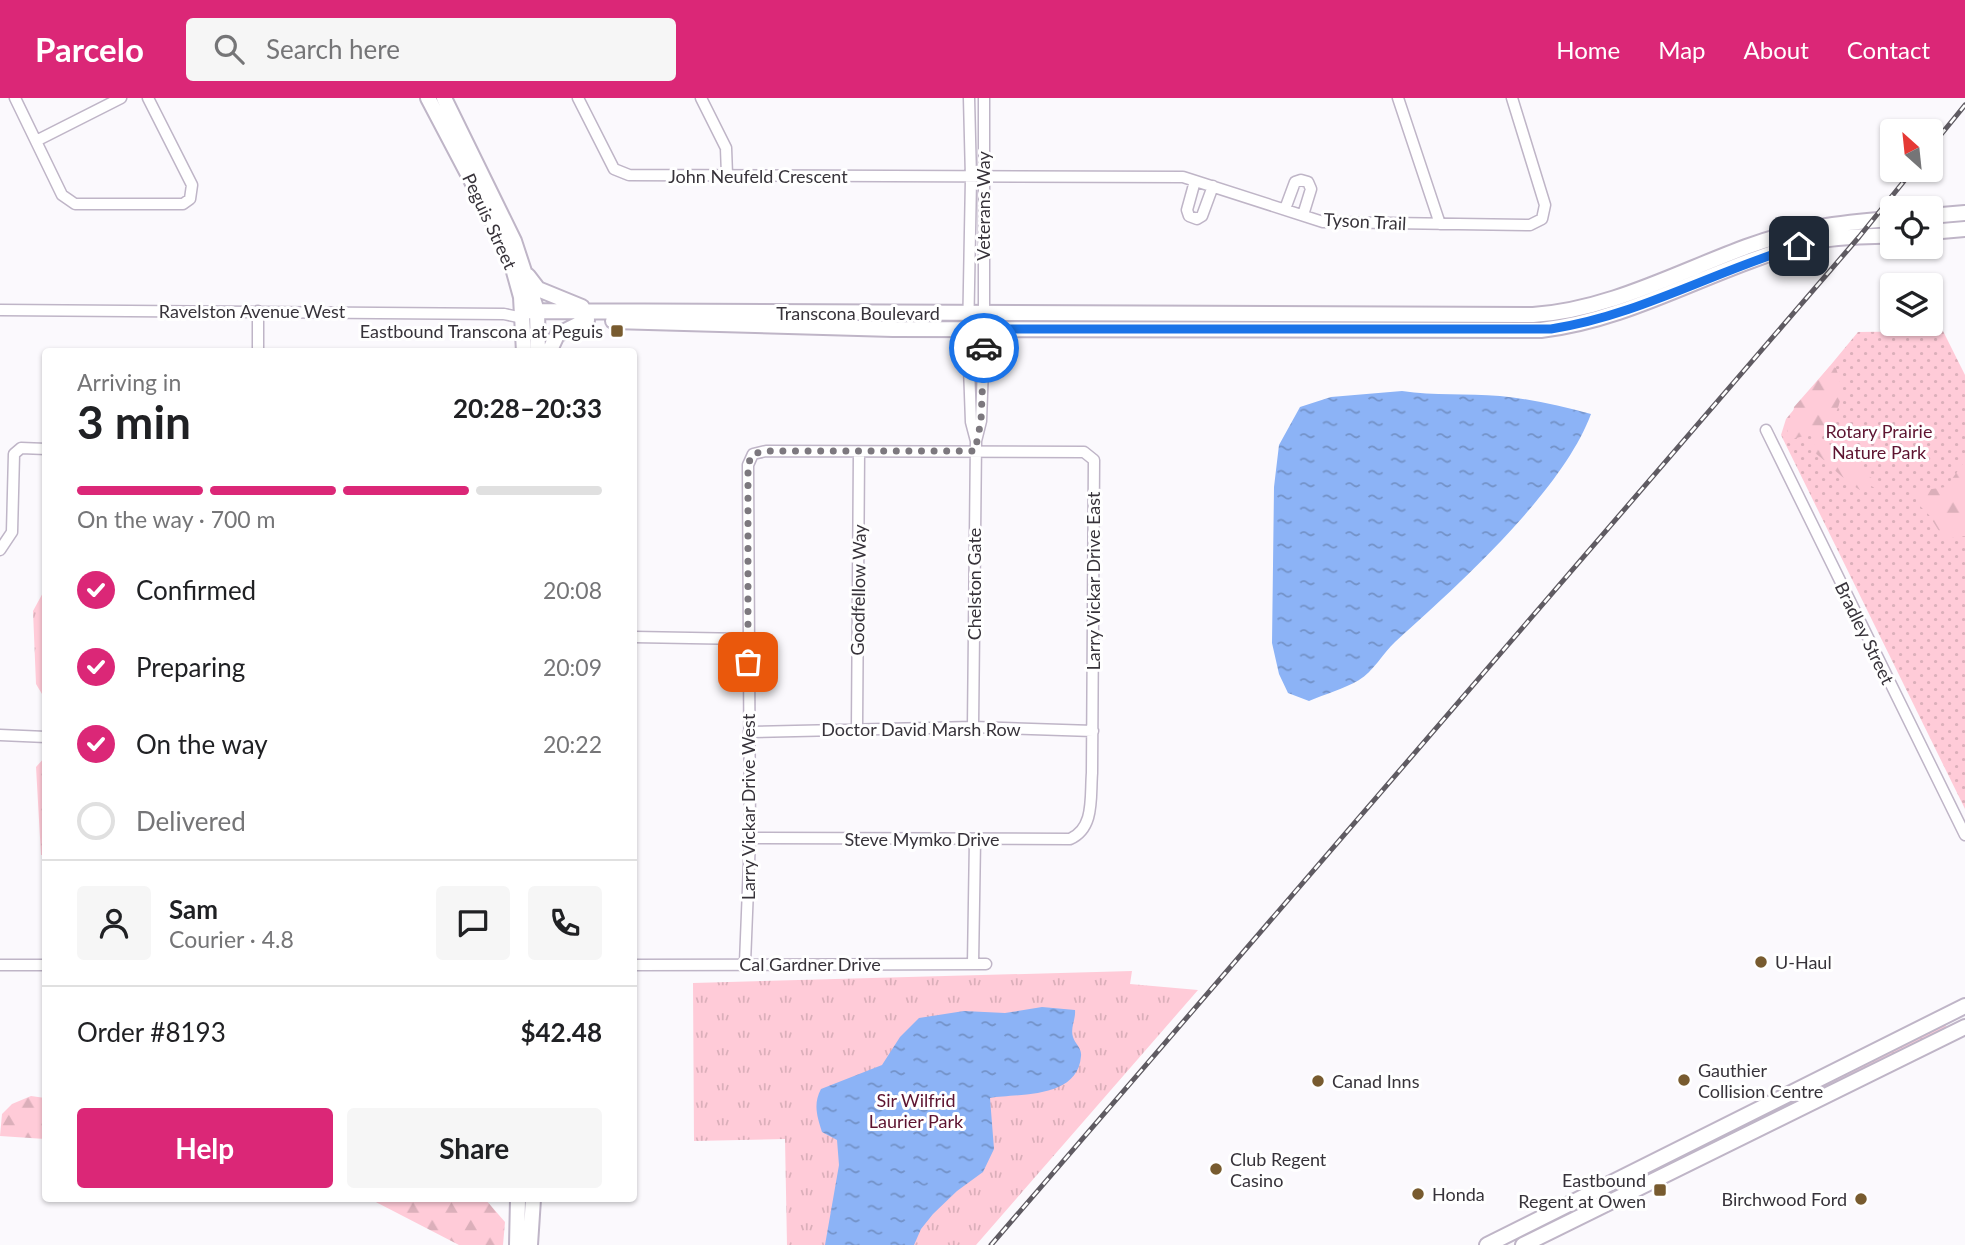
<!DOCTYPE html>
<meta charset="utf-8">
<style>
:root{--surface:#fff;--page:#f6f6f6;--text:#202124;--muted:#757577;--line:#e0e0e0;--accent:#db2777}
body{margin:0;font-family:Lato,sans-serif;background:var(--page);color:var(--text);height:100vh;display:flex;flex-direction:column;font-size:26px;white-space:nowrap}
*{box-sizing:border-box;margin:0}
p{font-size:23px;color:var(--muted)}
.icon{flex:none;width:38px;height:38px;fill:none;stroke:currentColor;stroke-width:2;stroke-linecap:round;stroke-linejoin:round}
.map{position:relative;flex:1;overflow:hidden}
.drawer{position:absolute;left:42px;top:250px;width:595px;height:854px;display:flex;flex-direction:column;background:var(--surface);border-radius:7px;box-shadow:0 2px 5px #0004}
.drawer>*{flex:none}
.needle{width:46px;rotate:333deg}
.tools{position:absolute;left:1880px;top:21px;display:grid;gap:14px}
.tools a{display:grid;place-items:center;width:63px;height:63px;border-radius:7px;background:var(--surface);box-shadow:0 2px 5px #0004;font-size:35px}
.pin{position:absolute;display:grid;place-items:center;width:60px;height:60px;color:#fff;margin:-30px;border-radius:14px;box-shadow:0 4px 10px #0006}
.courier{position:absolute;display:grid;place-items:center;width:70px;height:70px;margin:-35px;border:5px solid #1a73e8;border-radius:50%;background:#fff;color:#222;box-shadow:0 2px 9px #0007}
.summary em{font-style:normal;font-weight:700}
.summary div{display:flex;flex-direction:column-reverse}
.summary{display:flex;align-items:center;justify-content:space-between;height:119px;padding:0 35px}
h1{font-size:46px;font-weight:700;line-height:52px}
.bar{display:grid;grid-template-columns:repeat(4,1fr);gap:10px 7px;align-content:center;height:84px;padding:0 35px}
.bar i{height:9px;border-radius:5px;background:var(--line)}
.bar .current{background:var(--accent)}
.bar p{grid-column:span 4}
.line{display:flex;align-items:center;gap:18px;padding:0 35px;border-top:2px solid var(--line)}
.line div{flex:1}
.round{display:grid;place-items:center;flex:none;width:74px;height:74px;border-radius:7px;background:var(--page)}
ol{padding:0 35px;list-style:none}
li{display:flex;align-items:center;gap:21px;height:77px}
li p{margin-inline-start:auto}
li .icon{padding:7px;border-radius:50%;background:var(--accent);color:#fff;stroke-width:4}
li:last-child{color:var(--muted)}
li i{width:38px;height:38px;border:4px solid var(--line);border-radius:50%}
.button{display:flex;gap:14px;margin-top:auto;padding:14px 35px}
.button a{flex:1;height:80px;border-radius:7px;background:var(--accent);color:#fff;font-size:28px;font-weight:700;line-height:80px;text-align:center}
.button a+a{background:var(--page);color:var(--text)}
header{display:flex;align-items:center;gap:42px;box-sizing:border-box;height:98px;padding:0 35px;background:var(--accent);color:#fff}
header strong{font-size:33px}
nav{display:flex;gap:38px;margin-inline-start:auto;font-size:24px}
.search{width:490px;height:63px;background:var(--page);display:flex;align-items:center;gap:18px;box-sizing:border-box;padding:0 24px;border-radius:7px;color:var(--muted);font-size:26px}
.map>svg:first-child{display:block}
.grass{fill:url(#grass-dots)}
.forest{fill:url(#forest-firs)}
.park{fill:url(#park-tufts)}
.water{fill:url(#water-ripples)}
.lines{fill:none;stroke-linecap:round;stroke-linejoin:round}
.street-casing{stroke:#bfb5c7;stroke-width:13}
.secondary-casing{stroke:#bfb5c7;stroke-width:18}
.street{stroke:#fff;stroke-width:10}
.secondary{stroke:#fff;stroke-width:14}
.rail-casing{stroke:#5f5b62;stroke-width:5}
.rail{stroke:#fff;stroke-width:2.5;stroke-dasharray:8;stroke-linecap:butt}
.done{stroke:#7c787e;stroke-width:7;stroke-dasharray:0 12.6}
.route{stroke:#1a73e8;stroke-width:9}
.poi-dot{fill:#785b2f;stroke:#fff;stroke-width:2.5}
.labels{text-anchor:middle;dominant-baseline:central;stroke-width:6;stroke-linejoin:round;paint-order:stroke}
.street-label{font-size:18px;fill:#37333a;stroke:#fff}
.poi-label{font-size:18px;fill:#37333a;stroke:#fff;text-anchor:start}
.park-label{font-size:18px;fill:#5d1330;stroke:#fff}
</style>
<header>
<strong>Parcelo</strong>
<div class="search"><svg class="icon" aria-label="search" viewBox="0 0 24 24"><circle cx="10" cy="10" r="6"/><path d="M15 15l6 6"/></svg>Search here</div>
<nav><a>Home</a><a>Map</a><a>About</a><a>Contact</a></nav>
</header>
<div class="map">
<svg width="1965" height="1147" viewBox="0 0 1965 1147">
<defs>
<pattern id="grass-dots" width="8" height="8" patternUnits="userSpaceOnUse" patternTransform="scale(1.75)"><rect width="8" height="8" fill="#ffcbd8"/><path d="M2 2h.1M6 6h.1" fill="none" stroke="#dbafba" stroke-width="1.8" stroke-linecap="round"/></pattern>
<pattern id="forest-firs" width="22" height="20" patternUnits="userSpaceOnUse" patternTransform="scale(1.75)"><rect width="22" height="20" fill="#ffcbd8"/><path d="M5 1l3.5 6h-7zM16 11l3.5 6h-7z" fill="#dbafba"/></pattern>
<pattern id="park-tufts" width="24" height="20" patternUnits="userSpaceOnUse" patternTransform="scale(1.75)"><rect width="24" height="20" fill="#ffcbd8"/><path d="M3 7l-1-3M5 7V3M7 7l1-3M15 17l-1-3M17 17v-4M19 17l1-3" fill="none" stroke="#dbafba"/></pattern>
<pattern id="water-ripples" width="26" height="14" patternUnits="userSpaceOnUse" patternTransform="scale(1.75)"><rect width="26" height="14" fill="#8cb3f6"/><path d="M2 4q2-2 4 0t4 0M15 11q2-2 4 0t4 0" fill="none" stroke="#7392c8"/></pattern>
</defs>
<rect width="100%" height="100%" fill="#fbf9fd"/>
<!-- grass -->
<path class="grass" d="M1943,233L1965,277V711L1781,337L1786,321L1858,234Z
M1945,925L1946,929L1921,944L1620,1093L1619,1090Z"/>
<!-- forest -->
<path class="forest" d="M1830,268L1836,270C1845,297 1841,309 1826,332L1789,342L1787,331L1792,324L1794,309Z
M1815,340L1851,356L1866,376L1884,389L1882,393L1871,388L1860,392C1843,382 1830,366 1815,355Z
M1965,363V438L1944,441L1929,417L1916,404L1918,393L1946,389Z
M45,659H46L45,757H41L36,669Z
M31,998L45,1000V1041L0,1038L2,1016L12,1006Z
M370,1101H485L505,1124L503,1147H459Z"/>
<!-- park -->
<path class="park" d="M45,491V601L36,586L33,513Z
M1132,873L1130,886L1198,892L976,1147H787L785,1041L694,1043L693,885Z"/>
<!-- water -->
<path class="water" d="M1402,293C1434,298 1467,295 1500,298C1531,301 1560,308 1591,316C1562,394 1458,487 1395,544C1383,555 1373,574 1359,582C1344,591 1325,596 1309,603L1288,595L1279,576L1272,545L1274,389L1279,347L1300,309L1331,299Z
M1042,909L1075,912C1076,921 1070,930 1073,939C1075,946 1082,950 1081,958C1078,1002 1016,995 990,1000L994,1051L983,1074L957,1093L933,1116L921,1131L914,1147H825L839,1067L837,1042L822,1034C817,1018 813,1006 821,991L882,967L900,939L919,920L964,913L1005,915Z"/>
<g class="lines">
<defs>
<path id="street" d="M15,0L62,97L75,106H183L190,101L192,87L148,0
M578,0L614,71L629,77L1183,79L1323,124L1530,127L1542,121L1545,107L1512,0
M701,0L726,50L727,77
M969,0L971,80L968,241L971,324L976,343L973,629
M1398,0L1440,126
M36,43L121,0
M1195,83L1187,112L1189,118L1197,121L1202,118L1213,88
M1285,111L1295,84L1301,82L1308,84L1311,91L1303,117
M0,212L504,216L523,220
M258,254V213
M1766,332L1965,737
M976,343L981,323L984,242V0
M0,452L12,434L14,356L21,350L46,351
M634,539L747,541
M857,630L859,354
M749,634L973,629L1093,633
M0,637L46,639
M745,865L750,740L748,367L753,356L766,353L1084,354L1094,362L1092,675C1090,699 1095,730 1070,741L750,740
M973,866L975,742
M0,867H46
M634,867L986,866"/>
<path id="secondary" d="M428,0L508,152L521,199L524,254
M444,0L514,143L537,213L538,254
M1930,118L1965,115
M1930,134L1965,131
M528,178L538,191L582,209
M522,213L1533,217C1608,212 1676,175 1746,149C1798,130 1837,125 1892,121
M613,223L893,231L1541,232C1638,221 1722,163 1817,143C1841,138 1867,139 1892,137
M549,254L557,237L587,222
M517,1147L518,1101
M530,1147L533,1101
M1487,1147L1965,908
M1523,1147L1965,929"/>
</defs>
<!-- street casing -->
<use href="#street" class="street-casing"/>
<!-- secondary casing -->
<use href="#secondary" class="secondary-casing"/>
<!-- street -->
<use href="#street" class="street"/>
<!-- secondary -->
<use href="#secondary" class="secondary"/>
<defs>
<path id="rail" d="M1930,50L1965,7
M991,1147L1859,139L1913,72"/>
</defs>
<!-- rail casing -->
<use href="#rail" class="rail-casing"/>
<!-- rail -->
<use href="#rail" class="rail"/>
</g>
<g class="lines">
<!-- done -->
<path class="done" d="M748,564V366L753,356L766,353H975L981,323L984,250"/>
<!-- route -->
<path class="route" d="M984,250V231H1551C1637,218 1715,173 1799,148"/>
</g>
<!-- markers -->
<g class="poi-dot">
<rect x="610" y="226" width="14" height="14" rx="3.5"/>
<circle cx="1761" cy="864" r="7"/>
<circle cx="1684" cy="982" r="7"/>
<circle cx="1318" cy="983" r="7"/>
<circle cx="1216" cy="1071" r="7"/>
<rect x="1653" y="1085" width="14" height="14" rx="3.5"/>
<circle cx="1418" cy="1096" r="7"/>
<circle cx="1861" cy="1101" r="7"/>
</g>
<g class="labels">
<!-- street labels -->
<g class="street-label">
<text x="758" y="78">John Neufeld Crescent</text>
<text transform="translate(983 108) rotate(-90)">Veterans Way</text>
<text transform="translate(490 123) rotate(65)">Peguis Street</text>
<text transform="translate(1365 123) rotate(3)">Tyson Trail</text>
<text x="252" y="213">Ravelston Avenue West</text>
<text x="858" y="215">Transcona Boulevard</text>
<text transform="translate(1093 483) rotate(-90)">Larry Vickar Drive East</text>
<text transform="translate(974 486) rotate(-90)">Chelston Gate</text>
<text transform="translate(858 492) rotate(-89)">Goodfellow Way</text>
<text transform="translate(1865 535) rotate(64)">Bradley Street</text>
<text x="921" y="631">Doctor David Marsh Row</text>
<text transform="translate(748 709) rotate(-90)">Larry Vickar Drive West</text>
<text x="922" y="741">Steve Mymko Drive</text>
<text x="810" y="866">Cal Gardner Drive</text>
</g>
<!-- poi labels -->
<g class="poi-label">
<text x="603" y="233" text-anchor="end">Eastbound Transcona at Peguis</text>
<text x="1775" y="864">U-Haul</text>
<text x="1698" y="972">Gauthier<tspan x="1698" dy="21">Collision Centre</tspan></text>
<text x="1332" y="983">Canad Inns</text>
<text x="1230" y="1061">Club Regent<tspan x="1230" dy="21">Casino</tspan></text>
<text x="1646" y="1082" text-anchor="end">Eastbound<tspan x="1646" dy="21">Regent at Owen</tspan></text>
<text x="1432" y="1096">Honda</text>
<text x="1847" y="1101" text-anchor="end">Birchwood Ford</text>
</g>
<!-- park labels -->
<g class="park-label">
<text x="1879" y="333">Rotary Prairie<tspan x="1879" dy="21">Nature Park</tspan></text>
<text x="916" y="1002">Sir Wilfrid<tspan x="916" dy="21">Laurier Park</tspan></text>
</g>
</g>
</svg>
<div class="tools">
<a><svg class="needle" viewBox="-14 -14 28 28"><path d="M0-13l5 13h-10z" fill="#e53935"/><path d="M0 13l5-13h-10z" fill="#757577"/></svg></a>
<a><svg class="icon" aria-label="locate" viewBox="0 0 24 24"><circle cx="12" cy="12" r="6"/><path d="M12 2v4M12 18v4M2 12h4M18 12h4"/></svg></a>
<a><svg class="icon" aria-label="layers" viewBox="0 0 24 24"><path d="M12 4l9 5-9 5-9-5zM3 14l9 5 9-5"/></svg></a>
</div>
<div class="pin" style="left:748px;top:564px;background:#ea580c"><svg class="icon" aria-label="bag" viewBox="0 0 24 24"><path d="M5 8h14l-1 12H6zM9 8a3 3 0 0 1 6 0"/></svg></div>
<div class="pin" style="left:1799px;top:148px;background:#1f2937"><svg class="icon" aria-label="home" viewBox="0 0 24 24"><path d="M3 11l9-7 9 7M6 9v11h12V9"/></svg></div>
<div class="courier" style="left:984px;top:250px"><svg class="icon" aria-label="car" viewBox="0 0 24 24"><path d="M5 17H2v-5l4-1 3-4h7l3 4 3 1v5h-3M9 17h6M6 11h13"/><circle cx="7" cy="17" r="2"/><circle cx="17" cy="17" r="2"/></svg></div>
<section class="drawer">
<div class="summary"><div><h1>3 min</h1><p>Arriving in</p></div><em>20:28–20:33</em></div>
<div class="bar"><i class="current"></i><i class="current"></i><i class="current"></i><i></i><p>On the way · 700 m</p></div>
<ol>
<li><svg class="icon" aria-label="check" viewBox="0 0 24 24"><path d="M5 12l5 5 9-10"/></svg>Confirmed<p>20:08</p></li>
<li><svg class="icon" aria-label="check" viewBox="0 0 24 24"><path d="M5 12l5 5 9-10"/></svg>Preparing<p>20:09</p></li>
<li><svg class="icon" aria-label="check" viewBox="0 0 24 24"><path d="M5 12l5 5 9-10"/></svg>On the way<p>20:22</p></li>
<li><i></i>Delivered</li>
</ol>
<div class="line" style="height:126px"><a class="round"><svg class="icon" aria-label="person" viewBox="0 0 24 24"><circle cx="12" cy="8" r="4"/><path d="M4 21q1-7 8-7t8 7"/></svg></a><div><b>Sam</b><p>Courier · 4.8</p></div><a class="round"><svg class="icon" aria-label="chat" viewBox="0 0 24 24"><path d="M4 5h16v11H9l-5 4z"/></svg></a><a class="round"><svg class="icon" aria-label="phone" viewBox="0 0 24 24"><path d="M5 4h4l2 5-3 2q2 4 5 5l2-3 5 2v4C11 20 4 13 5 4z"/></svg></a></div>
<div class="line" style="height:91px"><div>Order #8193</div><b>$42.48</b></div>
<div class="button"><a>Help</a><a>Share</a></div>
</section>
</div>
